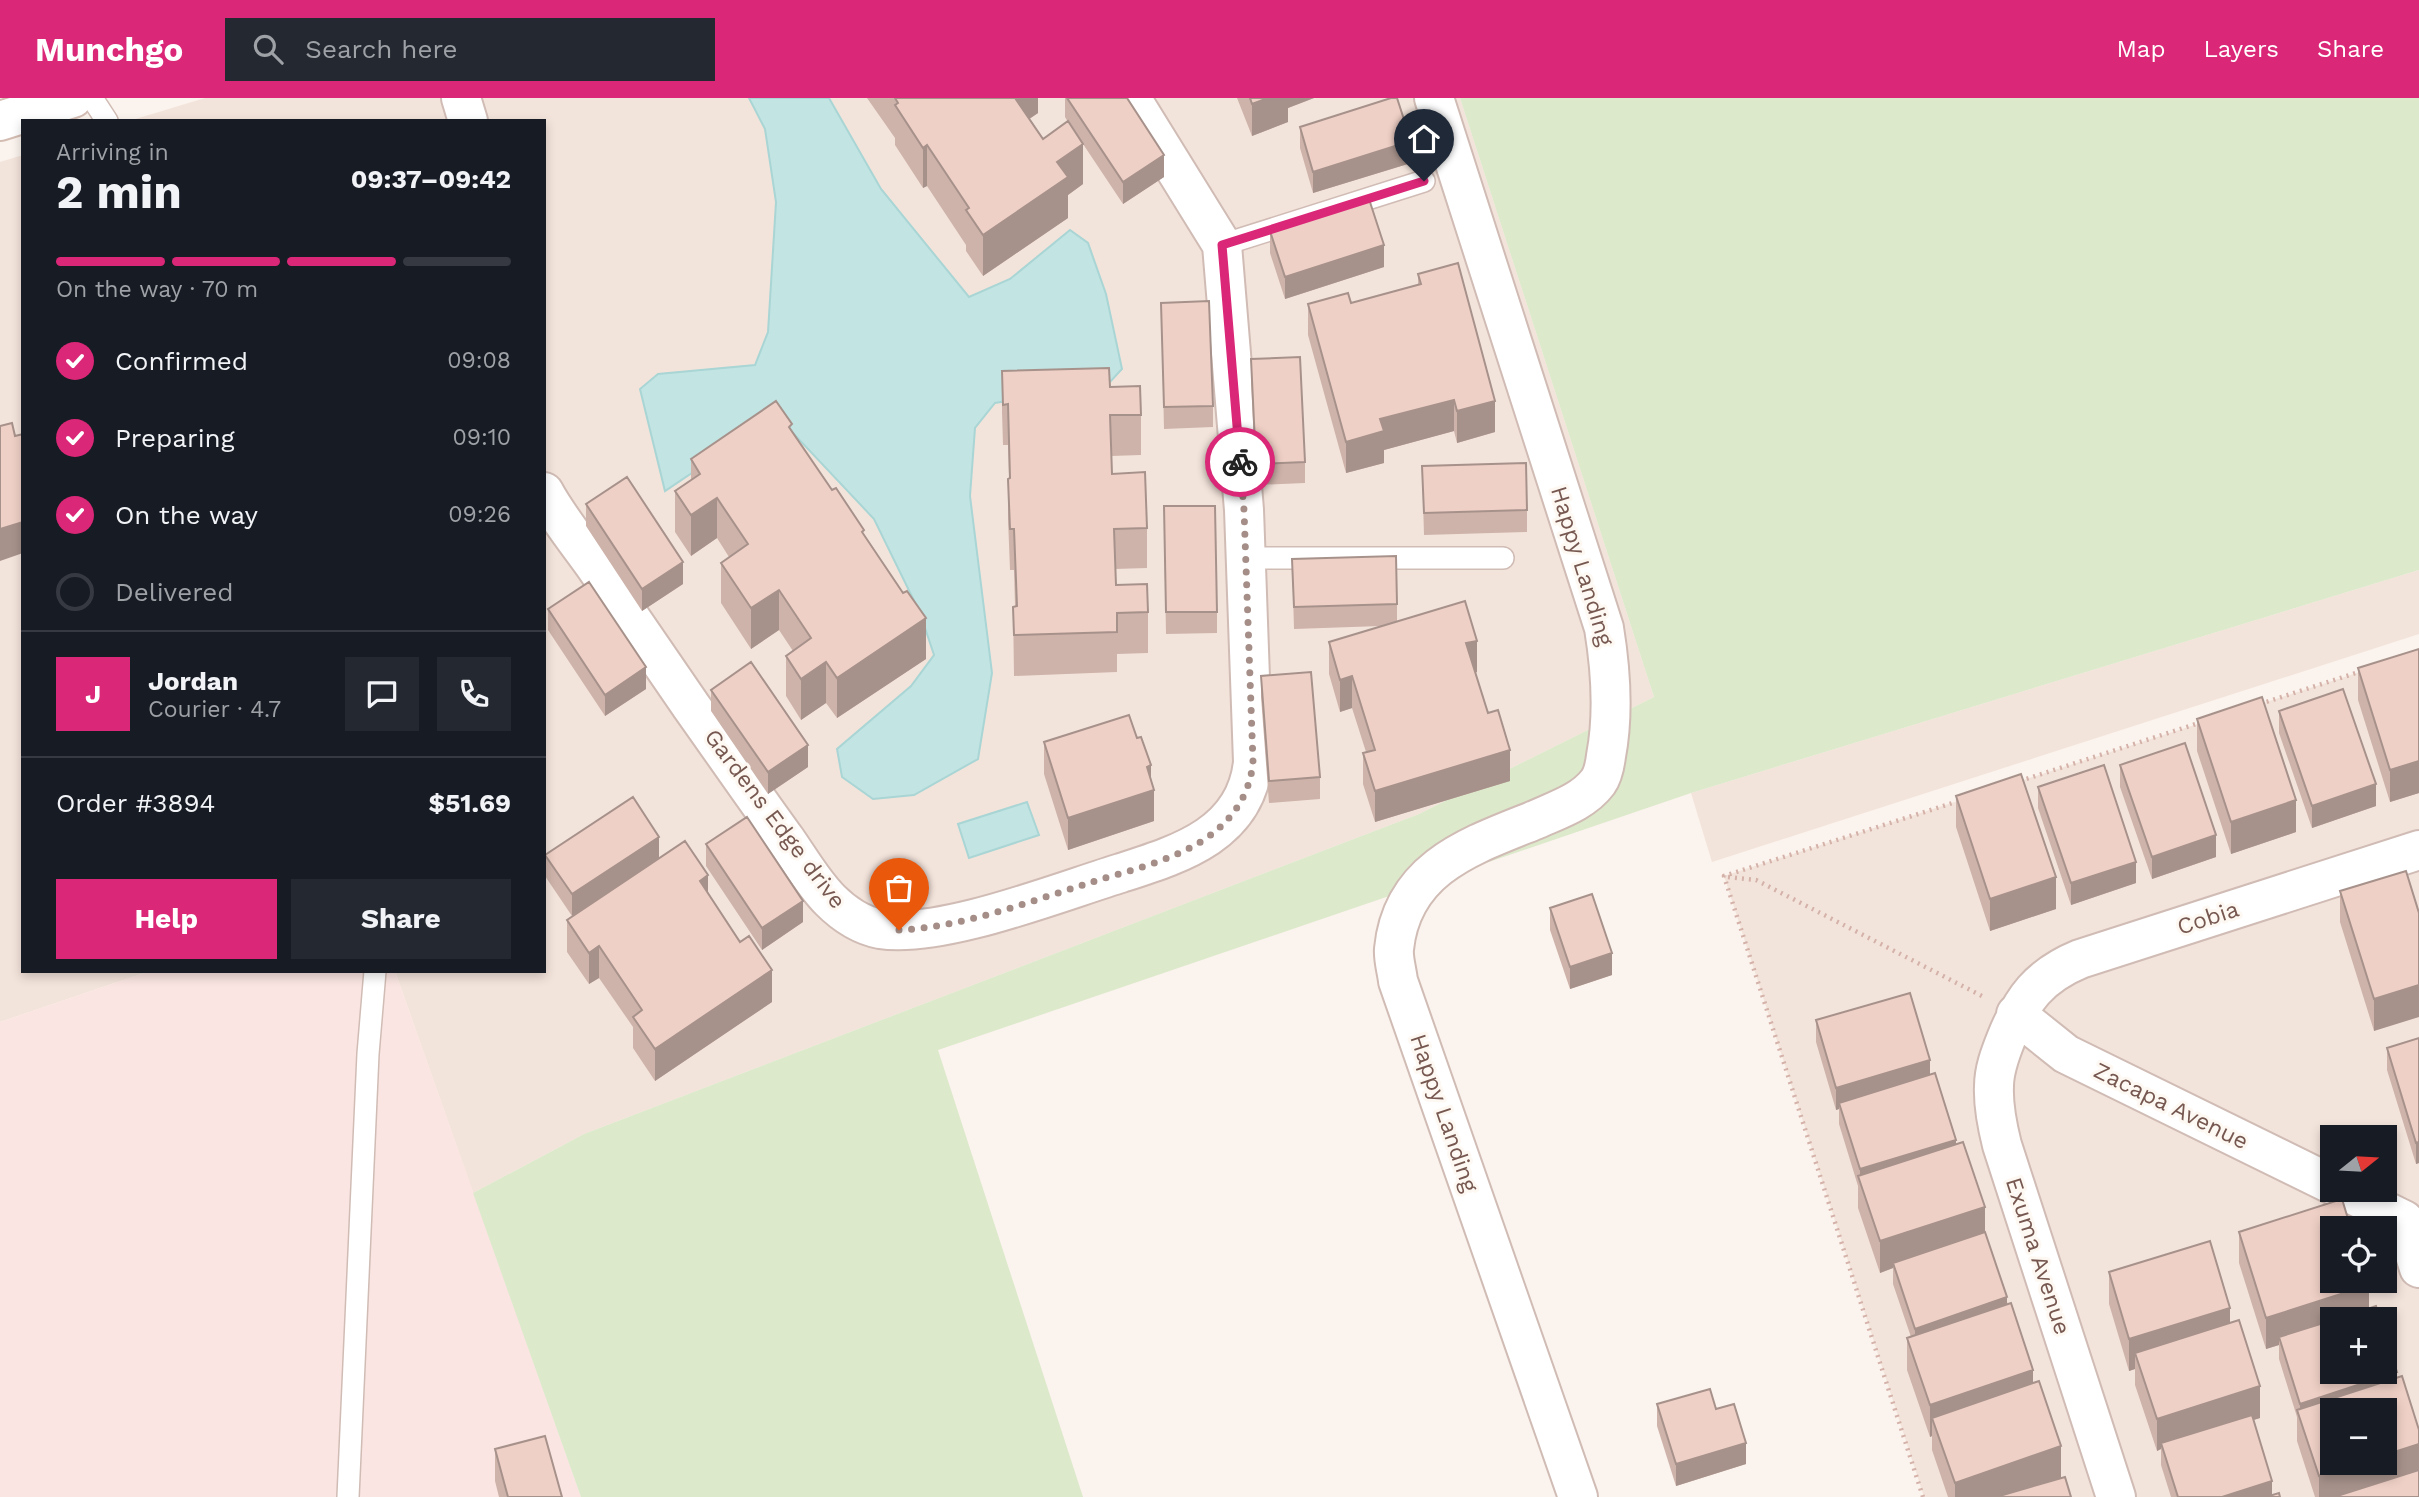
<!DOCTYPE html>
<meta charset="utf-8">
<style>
:root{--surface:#171b24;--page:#242831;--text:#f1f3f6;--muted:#9ea1a6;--line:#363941;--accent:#db2777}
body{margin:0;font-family:"Work Sans",sans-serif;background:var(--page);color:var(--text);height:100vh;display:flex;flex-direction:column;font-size:26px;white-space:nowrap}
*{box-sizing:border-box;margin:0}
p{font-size:23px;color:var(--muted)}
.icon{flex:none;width:38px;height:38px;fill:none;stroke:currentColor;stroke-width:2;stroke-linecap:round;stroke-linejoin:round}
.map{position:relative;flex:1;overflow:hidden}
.side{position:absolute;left:21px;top:21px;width:525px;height:854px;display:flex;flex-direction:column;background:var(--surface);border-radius:0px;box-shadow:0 4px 10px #0003}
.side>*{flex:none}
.needle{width:46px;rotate:72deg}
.buttons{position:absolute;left:2320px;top:1027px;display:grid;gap:14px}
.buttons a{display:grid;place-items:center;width:77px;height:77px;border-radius:0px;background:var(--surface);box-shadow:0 4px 10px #0003;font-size:35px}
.pin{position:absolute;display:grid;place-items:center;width:60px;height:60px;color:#fff;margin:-72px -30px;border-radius:50% 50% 50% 0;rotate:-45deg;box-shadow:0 0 7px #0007}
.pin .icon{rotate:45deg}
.courier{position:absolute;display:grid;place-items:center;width:70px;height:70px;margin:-35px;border:5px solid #db2777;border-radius:50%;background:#fff;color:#222;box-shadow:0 2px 9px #0007}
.headline em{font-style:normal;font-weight:700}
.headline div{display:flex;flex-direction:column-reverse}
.headline{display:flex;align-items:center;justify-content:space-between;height:119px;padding:0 35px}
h1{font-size:46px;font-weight:700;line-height:52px}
.bar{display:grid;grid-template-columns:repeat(4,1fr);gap:10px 7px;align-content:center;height:84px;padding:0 35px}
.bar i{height:9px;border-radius:5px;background:var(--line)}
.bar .selected{background:var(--accent)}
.bar p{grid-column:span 4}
.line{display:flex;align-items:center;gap:18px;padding:0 35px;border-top:2px solid var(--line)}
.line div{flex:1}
.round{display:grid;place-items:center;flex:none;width:74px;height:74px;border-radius:0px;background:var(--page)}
ol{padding:0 35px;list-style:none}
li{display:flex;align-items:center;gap:21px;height:77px}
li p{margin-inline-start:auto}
li .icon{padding:7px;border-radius:50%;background:var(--accent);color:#fff;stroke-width:4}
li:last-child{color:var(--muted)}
li i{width:38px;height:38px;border:4px solid var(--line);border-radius:50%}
.action{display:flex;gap:14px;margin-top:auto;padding:14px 35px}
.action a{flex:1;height:80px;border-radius:0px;background:var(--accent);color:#fff;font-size:28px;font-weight:700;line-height:80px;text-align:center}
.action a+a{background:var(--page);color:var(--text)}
header{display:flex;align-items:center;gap:42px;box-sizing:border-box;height:98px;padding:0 35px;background:var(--accent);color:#fff}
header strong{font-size:33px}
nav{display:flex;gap:38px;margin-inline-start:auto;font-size:24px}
.search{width:490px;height:63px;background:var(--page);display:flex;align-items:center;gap:18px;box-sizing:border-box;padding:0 24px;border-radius:0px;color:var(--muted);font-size:26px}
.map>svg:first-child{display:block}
.residential{fill:#f3e4db;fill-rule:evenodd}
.commercial{fill:#fae5e2}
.green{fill:#dce9cb}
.water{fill:#c2e4e3;stroke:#a9d5d5;stroke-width:2}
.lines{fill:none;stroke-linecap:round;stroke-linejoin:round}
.service-casing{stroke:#d0bcb5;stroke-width:24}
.minor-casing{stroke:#d0bcb5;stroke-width:42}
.secondary-casing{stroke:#d3bcb2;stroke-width:42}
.path{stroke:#d4b2a9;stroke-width:4.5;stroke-dasharray:2 5;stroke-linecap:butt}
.service{stroke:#fff;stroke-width:21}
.minor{stroke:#fff;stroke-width:38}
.secondary{stroke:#fff;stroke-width:38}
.wall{fill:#ceb3aa}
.shaded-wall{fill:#a7928b}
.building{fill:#efd0c6;stroke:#a7928b;stroke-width:2}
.done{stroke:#a58e87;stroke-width:7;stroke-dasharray:0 12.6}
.route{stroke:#db2777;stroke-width:9}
.labels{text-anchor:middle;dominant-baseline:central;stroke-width:6;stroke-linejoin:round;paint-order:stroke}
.street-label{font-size:23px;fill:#765850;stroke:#fef8f3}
</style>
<header>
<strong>Munchgo</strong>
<div class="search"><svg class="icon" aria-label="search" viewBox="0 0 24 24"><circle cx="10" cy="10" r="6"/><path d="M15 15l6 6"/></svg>Search here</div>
<nav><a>Map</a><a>Layers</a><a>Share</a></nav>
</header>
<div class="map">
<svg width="2419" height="1399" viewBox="0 0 2419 1399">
<rect width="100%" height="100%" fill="#fbf3ed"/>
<!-- residential -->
<path class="residential" d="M205,0H749L765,31L776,104L768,234L755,267L659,276L766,325L793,335L874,421L920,515L934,557L911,588L837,651L992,575L970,398L975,330L995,305L1107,286L1070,132L1010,181L969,199L881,91L829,0H1460L1654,599L1419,716L584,1036L473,1095L395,873H544V23H129Z
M23,57V873H150L0,924V64Z
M2419,472V536L1712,764L1691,695Z
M2419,555V1399H1924L1724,778ZM2333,1040H2385V1092H2333ZM2333,1130H2385V1183H2333ZM2333,1222H2385V1274H2333ZM2333,1312H2385V1365H2333Z"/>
<!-- commercial -->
<path class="commercial" d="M150,873H395L581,1399H0V924Z"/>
<!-- green -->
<path class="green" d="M1460,0H2419V472L1691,695L938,952L1083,1399H581L473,1095L584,1036L1419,716L1654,599Z"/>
<!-- water -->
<path class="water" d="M749,0H829L881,91L969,199L1010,181L1070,132L1088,145L1106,196L1122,271L1108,286L995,305L975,330L970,398L992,575L978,661L914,697L873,701L842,679L837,651L911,588L934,557L920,515L874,421L793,335L766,325L665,393L640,291L658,276L755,267L768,234L776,104L765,31Z
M1027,704L1039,737L969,760L958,726Z"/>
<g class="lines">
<defs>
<path id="service" d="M92,0L107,23
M1222,147L1424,83
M1245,460H1503
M348,1399L368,956L375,873"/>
<path id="minor" d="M461,0L468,23
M1434,0L1604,530C1611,573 1614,616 1606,658C1605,666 1603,677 1598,684C1583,704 1557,712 1535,722C1470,748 1402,770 1394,851C1393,861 1397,873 1398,883L1578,1399
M544,394C558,420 578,444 595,468C627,515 659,561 691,608C723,653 754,698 786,742C800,762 813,785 830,802C844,816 860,827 880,831C941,841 1059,794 1121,775C1180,756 1246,736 1253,664L1244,412L1222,147L1131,0
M2016,916L2066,956L2333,1087
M2343,1092L2404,1122L2419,1170
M2116,1399L2002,1047C1997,1027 1993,1008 1994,988C1994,972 2000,956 2006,941C2022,901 2039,878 2080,861L2419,752"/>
<path id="secondary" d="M0,23L73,0"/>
</defs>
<!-- service casing -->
<use href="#service" class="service-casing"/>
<!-- minor casing -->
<use href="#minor" class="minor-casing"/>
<!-- secondary casing -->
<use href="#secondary" class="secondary-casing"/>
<!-- path -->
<path class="path" d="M2260,606L2362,573
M2020,683L2202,624
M1728,779L1756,782L1982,898
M1923,1399L1724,778L1959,703"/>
<!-- service -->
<use href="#service" class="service"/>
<!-- minor -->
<use href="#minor" class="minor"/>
<!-- secondary -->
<use href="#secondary" class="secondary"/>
</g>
<!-- wall -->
<path class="wall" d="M867,0H1038V15L1029,21L1043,41L1068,24L1065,19V0H1127L1164,79L1123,106L1083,46V86L1068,97V120L983,178L966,153V147L927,88L923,90L895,47V40Z
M1237,0H1314L1288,10V24L1252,38Z
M1300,29L1411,65L1313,95L1300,50Z
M1270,133L1384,169L1285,201L1270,155Z
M1418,176L1495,334L1457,345L1454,333L1384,352V365L1346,375L1308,237V206L1351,205L1418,187Z
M1161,205L1213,308V329L1164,331Z
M1251,261L1305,364V385L1256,387L1251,282Z
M1002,273L1110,289L1141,317V357L1111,358L1112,376L1147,430V470L1115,471L1116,487L1148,514V555L1117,556V574L1014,578L1013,509L1015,508L1014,472H1010L1008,421V381L1009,380L1008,347H1003L1002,314Z
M792,334L864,437L926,561L837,620L826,605L801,622L786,598V558L793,553L779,532L751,551L721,505V465L729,459L717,440L691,458L675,434V393L691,382V361Z
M1422,368L1527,412V434L1424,437Z
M586,406L683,486L642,513L586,428Z
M1164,430L1217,514V535L1166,536Z
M1292,461L1397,506V523L1477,574L1475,575L1488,615L1510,683L1375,724L1363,686V655L1366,654L1352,610L1340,614L1329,576V544L1381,528L1294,531Z
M548,511L646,591L605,618L548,532Z
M2419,551V695L2390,704L2358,602V570Z
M1261,578L1320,679V701L1269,705L1261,599Z
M711,592L808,669L768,696L711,613Z
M2279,613L2376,708L2312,730L2279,635Z
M2197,621L2296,734L2231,756L2197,653Z
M1044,644L1151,680L1154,723L1068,752L1044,676Z
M2120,667L2216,759L2152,781L2120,689Z
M2038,689L2136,785L2071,807L2038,710Z
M1956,698L2056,811L1990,833L1956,729Z
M633,699L572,818L545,778V757Z
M706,746L803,824L762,852L706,768Z
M2406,773L2374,933L2340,824V793Z
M708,796L772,904L655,983L633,950V929L599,880L589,886L567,854V822Z
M1550,810L1612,877L1570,891L1550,832Z
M1816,922L1930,977L1956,1046L1985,1134L2033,1286L2061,1380L2071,1399H1948L1932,1352V1338L1930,1339L1907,1272V1240L1911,1239L1893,1186V1170L1880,1175L1858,1110V1088L1839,1026V1011L1836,1012L1816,944Z
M2419,940V1065L2416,1066L2387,972V950Z
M2239,1134L2369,1211L2397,1279L2419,1399H2315L2297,1343V1319L2279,1261V1247L2266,1251L2239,1165Z
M2109,1174L2230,1225L2260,1320L2253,1322L2272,1397L2280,1399H2171L2161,1367V1351L2157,1353L2135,1287V1271L2129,1273L2109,1206Z
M1657,1306L1746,1366L1676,1388L1657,1328Z
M495,1351L562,1399H499L495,1383Z"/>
<!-- shaded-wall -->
<path class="shaded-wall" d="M1010,0H1038V15L1010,34Z
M1268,0H1314L1288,10V24L1252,38V6Z
M1411,43V65L1313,95V74Z
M1083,46V86L1068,97V120L983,178V137L1057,64Z
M927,47V88L923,90V50Z
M1164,57V79L1123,106V84Z
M1384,147V169L1285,201V179Z
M1454,302V333L1384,352V365L1346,375V344L1380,321Z
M1495,303V334L1457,345V313Z
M717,400V440L691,458V417Z
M23,424V455L0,463V431Z
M683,464V486L642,513V491Z
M779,492V532L751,551V510Z
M926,520V561L837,620V580Z
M1477,543V574L1466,577V545Z
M826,564V605L801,622V581Z
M646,569V591L605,618V597Z
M1352,578V610L1340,614V582Z
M808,647V669L768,696V674Z
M1510,652V683L1375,724V693Z
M2419,663V695L2390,704V672Z
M1151,667V693L1154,692V723L1068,752V720L1147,669Z
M2376,686V708L2312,730V708Z
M2296,702V734L2231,756V724Z
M2216,737V759L2152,781V759Z
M659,739V761L572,818V796Z
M2136,764V785L2071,807V785Z
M708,777V809L700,783Z
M2056,779V811L1990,833V801Z
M803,803V824L762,852V830Z
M599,848V880L589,886V855Z
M1612,855V877L1570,891V869Z
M772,872V904L655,983V951Z
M2419,887V919L2374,933V901Z
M1930,962V983L1839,1005V1011L1836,1012V990Z
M1956,1042V1064L1860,1083V1071Z
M2419,1044V1065L2416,1066V1045Z
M1985,1109V1140L1893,1165V1170L1880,1175V1143Z
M2369,1187V1218L2359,1222H2333V1230L2279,1239V1247L2266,1251V1220Z
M2007,1199V1221L1915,1252V1231Z
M2230,1210V1242L2135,1255V1271L2129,1273V1241Z
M2033,1272V1304L1932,1320V1338L1930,1339V1307Z
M2397,1274V1296L2300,1320V1306Z
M2260,1288V1320L2162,1351L2161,1345V1351L2157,1353V1321Z
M1746,1345V1366L1676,1388V1366Z
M2419,1346V1377L2352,1399H2319V1378L2360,1365H2385V1357Z
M2061,1348V1380L2006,1399H1955V1385Z
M2272,1383V1399H2222Z"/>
<!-- building -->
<path class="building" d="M895,0H1015L1043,41L1068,23L1083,46L1057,64L1068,79L983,137L966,112L969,110L927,47L923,50L895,7L898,5Z
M1067,0H1127L1164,57L1123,84Z
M1250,0H1268L1252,6Z
M1391,0H1397L1411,43L1313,74L1300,29Z
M1369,101L1384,147L1285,179L1270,133Z
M1458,165L1495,303L1457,313L1454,302L1380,321L1384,333L1346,344L1308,206L1348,195L1351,205L1421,186L1418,176Z
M1209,203L1213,308L1164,309L1161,205Z
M1300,259L1305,364L1256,366L1251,261Z
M1109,270L1110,289L1140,288L1141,317H1110L1112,376L1145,374L1147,430L1114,431L1116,487L1147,486L1148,514L1117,515V534L1014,537L1013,509L1017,508L1014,431H1010L1008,381L1010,380L1008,306L1003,307L1002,273Z
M776,303L792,326L789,329L832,392L836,390L864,432L862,434L903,495L907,493L926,520L837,580L826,564L801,581L786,558L811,540L779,492L751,510L721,465L748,446L717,400L691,417L675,393L700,376L691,361Z
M12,325L15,338L23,336V424L0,431V328Z
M1526,365L1527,412L1424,415L1422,368Z
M627,379L683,464L642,491L586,406Z
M1164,408H1215L1217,514H1166Z
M1396,458L1397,506L1294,509L1292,461Z
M589,484L646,569L605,597L548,511Z
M1465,503L1477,543L1466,545L1488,615L1498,612L1510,652L1375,693L1363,655L1375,652L1352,578L1340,582L1329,544Z
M2419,551V663L2390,672L2358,570Z
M751,564L808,647L768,674L711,592Z
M1311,574L1320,679L1269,683L1261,578Z
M2343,591L2376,686L2312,708L2279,613Z
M2262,599L2296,702L2231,724L2197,621Z
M1129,617L1137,640L1141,639L1151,667L1147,669L1154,692L1068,720L1044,644Z
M2185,645L2216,737L2152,759L2120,667Z
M2104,667L2136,764L2071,785L2038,689Z
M2021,676L2056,779L1990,801L1956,698Z
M633,699L659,739L572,796L545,757Z
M747,719L803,803L762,830L706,746Z
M685,743L708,777L700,783L740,844L749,838L772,872L655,951L633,919L642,912L599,848L589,855L567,822Z
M2406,773L2419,815V887L2374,901L2340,793Z
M1592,796L1612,855L1570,869L1550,810Z
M1910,895L1930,962L1836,990L1816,922Z
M2419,940V1044L2416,1045L2387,950Z
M1935,975L1956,1042L1860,1071L1839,1005Z
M1963,1044L1985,1109L1880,1143L1858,1078Z
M2342,1101L2349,1124L2353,1130H2333V1183H2368L2369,1187L2266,1220L2239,1134Z
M1985,1134L2007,1199L1915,1231L1893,1165Z
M2210,1143L2230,1210L2129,1241L2109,1174Z
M2011,1205L2033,1272L1930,1307L1907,1240Z
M2376,1208L2380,1222H2335Z
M2239,1222L2260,1288L2157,1321L2135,1255Z
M2333,1222V1274H2385V1238L2397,1274L2300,1306L2279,1239Z
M2402,1278L2419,1332V1346L2385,1357V1312H2333V1365H2360L2319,1378L2297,1312Z
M2039,1283L2061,1348L1955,1385L1932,1320Z
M1710,1291L1716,1311L1734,1306L1746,1345L1676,1366L1657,1306Z
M2252,1317L2272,1383L2222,1399H2178L2161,1345Z
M545,1338L562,1399H508L495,1351Z
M2419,1372V1399H2334Z
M2065,1379L2071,1399H1996Z
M2279,1395L2280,1399H2266Z"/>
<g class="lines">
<!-- done -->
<path class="done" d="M899,832C964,829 1028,804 1089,785C1130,772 1178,762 1212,736C1236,717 1250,694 1253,664L1244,412L1240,364"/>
<!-- route -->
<path class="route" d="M1240,364L1222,147L1424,83"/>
</g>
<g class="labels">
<!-- street labels -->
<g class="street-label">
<text transform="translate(1582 468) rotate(73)">Happy Landing</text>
<text transform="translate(775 721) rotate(53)">Gardens Edge drive</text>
<text transform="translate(2208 820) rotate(-18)">Cobia</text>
<text transform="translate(2171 1008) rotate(26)">Zacapa Avenue</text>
<text transform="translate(1444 1015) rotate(71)">Happy Landing</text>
<text transform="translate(2038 1158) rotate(72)">Exuma Avenue</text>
</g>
</g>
</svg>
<div class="buttons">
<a><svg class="needle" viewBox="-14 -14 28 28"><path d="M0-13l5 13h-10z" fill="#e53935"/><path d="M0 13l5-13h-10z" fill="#9ea1a6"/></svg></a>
<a><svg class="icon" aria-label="locate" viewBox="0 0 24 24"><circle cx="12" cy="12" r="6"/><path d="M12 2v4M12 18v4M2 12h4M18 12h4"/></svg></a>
<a>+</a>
<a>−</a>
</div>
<div class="pin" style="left:899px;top:832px;background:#ea580c"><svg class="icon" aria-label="bag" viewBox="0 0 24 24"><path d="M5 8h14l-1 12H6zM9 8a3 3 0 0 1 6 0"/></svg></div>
<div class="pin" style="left:1424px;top:83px;background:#1f2937"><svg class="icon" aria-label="home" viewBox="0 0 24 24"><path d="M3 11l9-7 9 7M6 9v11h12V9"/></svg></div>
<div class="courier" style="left:1240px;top:364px"><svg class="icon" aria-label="bike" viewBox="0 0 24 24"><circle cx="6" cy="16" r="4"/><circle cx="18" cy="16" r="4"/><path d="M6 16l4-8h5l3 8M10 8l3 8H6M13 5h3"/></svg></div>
<section class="side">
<div class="headline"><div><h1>2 min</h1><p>Arriving in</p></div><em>09:37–09:42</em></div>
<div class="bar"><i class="selected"></i><i class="selected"></i><i class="selected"></i><i></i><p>On the way · 70 m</p></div>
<ol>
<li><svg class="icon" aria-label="check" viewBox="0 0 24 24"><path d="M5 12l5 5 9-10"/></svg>Confirmed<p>09:08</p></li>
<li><svg class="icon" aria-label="check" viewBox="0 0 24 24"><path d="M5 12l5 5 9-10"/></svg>Preparing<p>09:10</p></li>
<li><svg class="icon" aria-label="check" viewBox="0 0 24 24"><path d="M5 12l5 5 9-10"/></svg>On the way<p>09:26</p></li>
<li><i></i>Delivered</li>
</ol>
<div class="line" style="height:126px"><b class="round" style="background:var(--accent);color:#fff">J</b><div><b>Jordan</b><p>Courier · 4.7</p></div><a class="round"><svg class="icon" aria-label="chat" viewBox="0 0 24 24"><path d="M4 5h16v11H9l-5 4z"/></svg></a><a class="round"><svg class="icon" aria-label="phone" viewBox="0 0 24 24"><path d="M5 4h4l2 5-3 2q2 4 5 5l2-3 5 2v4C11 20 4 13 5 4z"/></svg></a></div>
<div class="line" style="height:91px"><div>Order #3894</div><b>$51.69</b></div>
<div class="action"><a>Help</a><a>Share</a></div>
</section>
</div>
